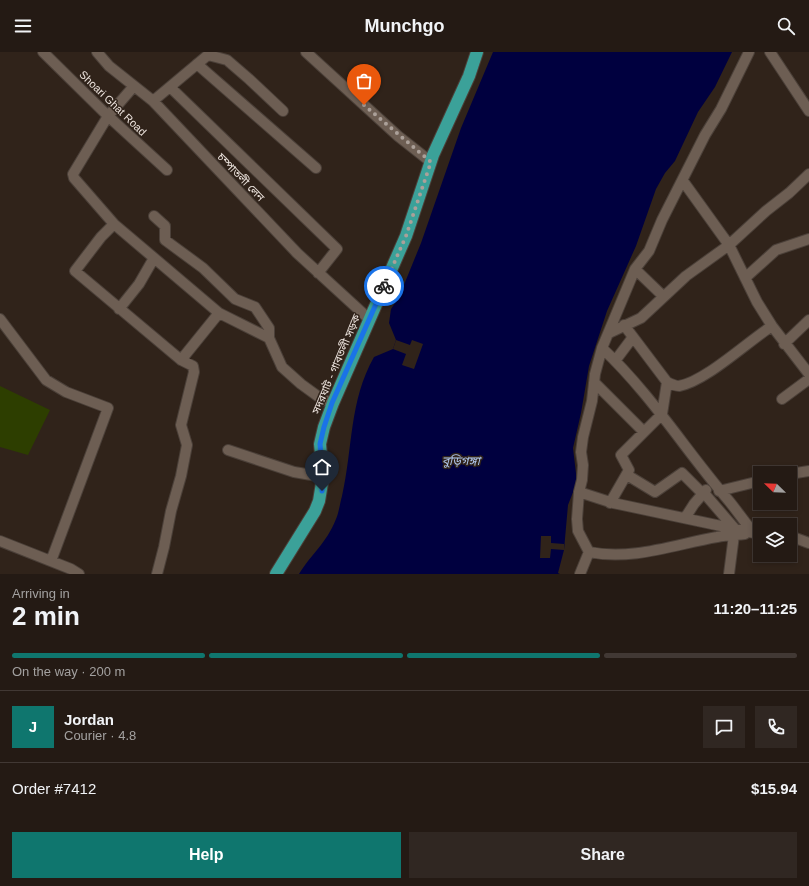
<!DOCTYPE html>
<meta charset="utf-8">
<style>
:root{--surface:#241a14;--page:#302722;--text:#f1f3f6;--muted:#a3a1a0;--line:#413834;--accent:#0f766e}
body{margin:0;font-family:Helvetica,"Noto Sans Bengali",sans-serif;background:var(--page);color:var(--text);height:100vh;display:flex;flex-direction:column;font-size:15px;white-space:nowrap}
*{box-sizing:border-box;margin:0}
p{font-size:13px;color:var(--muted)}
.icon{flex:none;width:22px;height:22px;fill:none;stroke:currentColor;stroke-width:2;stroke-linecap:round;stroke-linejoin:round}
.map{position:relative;height:522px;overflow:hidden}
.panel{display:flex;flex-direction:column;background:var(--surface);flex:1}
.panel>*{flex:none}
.needle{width:26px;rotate:293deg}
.buttons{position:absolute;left:753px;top:414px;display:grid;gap:8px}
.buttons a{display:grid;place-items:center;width:44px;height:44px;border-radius:0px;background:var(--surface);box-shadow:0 2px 6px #0003,0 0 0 1px var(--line);font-size:20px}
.pin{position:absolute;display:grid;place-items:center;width:34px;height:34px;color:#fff;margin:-41px -17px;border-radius:50% 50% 50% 0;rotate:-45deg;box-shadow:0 0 4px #0007}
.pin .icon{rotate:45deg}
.courier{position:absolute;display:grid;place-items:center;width:40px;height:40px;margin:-20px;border:3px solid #1a73e8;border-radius:50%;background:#fff;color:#222;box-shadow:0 1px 5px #0007}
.head em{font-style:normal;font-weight:800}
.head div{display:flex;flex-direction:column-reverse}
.head{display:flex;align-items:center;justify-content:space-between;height:68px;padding:0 12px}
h1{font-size:26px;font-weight:800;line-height:30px}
.bar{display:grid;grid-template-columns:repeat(4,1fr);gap:6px 4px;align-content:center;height:48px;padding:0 12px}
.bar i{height:5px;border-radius:3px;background:var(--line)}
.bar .active{background:var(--accent)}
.bar p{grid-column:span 4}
.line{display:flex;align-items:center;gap:10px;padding:0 12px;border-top:1px solid var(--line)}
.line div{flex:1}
.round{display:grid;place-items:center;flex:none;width:42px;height:42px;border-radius:0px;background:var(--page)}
.action{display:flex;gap:8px;margin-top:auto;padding:8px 12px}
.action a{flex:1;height:46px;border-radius:0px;background:var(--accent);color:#fff;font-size:16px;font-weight:800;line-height:46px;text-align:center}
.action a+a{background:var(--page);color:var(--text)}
header{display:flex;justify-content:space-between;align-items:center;height:52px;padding:0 12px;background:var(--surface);font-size:18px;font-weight:800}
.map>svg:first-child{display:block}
.green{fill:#2d3e00}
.water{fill:#00003f}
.pier{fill:#30231a}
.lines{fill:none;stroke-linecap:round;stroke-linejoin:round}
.minor-casing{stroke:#4b4039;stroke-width:12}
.highway-casing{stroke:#4b4039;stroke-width:14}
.minor{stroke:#6d5e53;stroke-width:10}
.highway{stroke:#3ba199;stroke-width:12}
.done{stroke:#aba099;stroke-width:4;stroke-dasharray:0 7.2}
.route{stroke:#1a73e8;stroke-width:5}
.labels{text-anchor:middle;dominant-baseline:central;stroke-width:3;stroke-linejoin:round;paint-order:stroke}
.street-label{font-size:11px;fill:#ede4de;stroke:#30231a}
.water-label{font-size:12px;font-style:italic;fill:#b0c7ed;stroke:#30231a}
</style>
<header><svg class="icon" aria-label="menu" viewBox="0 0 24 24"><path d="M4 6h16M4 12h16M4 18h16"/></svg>Munchgo<svg class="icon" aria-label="search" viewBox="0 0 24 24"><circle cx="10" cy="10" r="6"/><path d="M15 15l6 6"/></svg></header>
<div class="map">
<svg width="809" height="522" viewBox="0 0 809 522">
<rect width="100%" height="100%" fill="#30231a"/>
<!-- green -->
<path class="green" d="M0,334L50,358L28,403L0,395Z"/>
<!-- water -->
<path class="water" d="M493,0H732L715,35L698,60L675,109L665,121L656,137L636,194L607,259L589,314L581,361L573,396L577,430L568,453L564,498L558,521L560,522H299C312,501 326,492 336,467C339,460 340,451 342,444C353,396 349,349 374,305L393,297L396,288L389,271L391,257L399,245L421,191L461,76Z"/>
<!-- pier -->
<path class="pier" d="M396,288L410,293L412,288L423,292L414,317L402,313L406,302L393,297Z
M541,484H551V491L564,492V498L551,497L550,506H540Z"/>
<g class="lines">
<defs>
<path id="minor" d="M43,0L108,64L167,118
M97,0L109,14L153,49L297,201L369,267
M306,0L398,84L431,110
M770,0L809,59
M197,12L316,116
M134,34L108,64L73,122L74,126L114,172L219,261L269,286L282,315L301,332L323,348L333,351
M170,35L337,197L318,221
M153,49L208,3L227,8L249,27L283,59
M683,129L729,193L757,250L772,274L809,322
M154,164L165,174V188L203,216L235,247L255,255L269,276V286
M114,172L101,185L75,219L181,308L193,314L194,320L181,373L187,393L181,424L171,459L164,495L157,522
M635,217L663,244
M745,226L776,198L809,187
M119,257L139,232L154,206
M0,267L46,328L66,340L108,356L51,509
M609,281L641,266L686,224L729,193L766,159L789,141L809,122
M784,292L809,268
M602,296C651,342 686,399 729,449C738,460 745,471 754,481
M181,308L219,261
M615,309L633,285
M667,330C671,332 675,334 679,334C706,329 747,290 772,274
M595,331L644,380
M782,347L809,327
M228,398L294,420L323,425
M790,422L809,419
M627,423L655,440L682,421L703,442
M719,439L760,429
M579,440L613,451L754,481
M704,441L735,477
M610,451L629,418L621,403L662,362L667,330L624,273
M685,466L694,452L706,438
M790,484L809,491
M0,489L71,517L79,522
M589,500L578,479L577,467L579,440L582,428L583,413L581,400L583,385L592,349L595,322L602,296L635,217L649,199L662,168L705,83L721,57L749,0
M589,500C632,509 676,492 717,485C727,483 736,483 745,482
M580,522L589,500
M729,522L734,483"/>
<path id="highway" d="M276,522L315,459L319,449L323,425L320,392L324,375L333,351L406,184L433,103L469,24L477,0"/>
</defs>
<!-- minor casing -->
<use href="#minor" class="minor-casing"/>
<!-- highway casing -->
<use href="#highway" class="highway-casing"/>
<!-- minor -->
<use href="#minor" class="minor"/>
<!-- highway -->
<use href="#highway" class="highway"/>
</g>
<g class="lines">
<!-- done -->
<path class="done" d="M364,53L431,110L406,184L384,234"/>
<!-- route -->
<path class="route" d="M322,439L323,425L320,392L324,375L332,351L384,234"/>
</g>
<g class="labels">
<!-- street labels -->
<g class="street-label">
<text transform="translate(113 51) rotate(44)">Shoari Ghat Road</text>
<text transform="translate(241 125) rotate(46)">চম্পাতলী লেন</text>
<text transform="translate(336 312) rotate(-67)">সদরঘাট - গাবতলী সড়ক</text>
</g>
<!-- water labels -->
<g class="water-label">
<text x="461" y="409">বুড়িগঙ্গা</text>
</g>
</g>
</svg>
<div class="buttons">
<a><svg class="needle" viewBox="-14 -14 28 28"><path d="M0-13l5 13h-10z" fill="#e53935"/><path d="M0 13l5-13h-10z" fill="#a3a1a0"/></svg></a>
<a><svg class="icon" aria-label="layers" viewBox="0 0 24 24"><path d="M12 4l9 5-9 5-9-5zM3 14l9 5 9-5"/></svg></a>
</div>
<div class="pin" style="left:364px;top:53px;background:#ea580c"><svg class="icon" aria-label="bag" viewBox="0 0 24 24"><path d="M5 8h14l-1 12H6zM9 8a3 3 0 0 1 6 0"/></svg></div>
<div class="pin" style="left:322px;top:439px;background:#1f2937"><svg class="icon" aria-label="home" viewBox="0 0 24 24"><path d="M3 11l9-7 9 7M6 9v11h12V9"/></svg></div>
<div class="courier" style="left:384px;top:234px"><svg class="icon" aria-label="bike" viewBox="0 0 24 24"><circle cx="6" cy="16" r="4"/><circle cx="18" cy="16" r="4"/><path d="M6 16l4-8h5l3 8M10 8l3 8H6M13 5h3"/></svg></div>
</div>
<section class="panel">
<div class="head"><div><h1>2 min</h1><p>Arriving in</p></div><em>11:20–11:25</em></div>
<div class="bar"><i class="active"></i><i class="active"></i><i class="active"></i><i></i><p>On the way · 200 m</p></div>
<div class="line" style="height:72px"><b class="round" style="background:var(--accent);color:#fff">J</b><div><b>Jordan</b><p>Courier · 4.8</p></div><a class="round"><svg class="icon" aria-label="chat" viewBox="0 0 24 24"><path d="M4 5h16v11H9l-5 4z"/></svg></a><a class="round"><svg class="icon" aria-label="phone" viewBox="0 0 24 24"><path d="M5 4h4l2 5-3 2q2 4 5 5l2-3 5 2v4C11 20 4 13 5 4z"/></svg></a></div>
<div class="line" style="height:52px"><div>Order #7412</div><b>$15.94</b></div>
<div class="action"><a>Help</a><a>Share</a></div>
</section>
